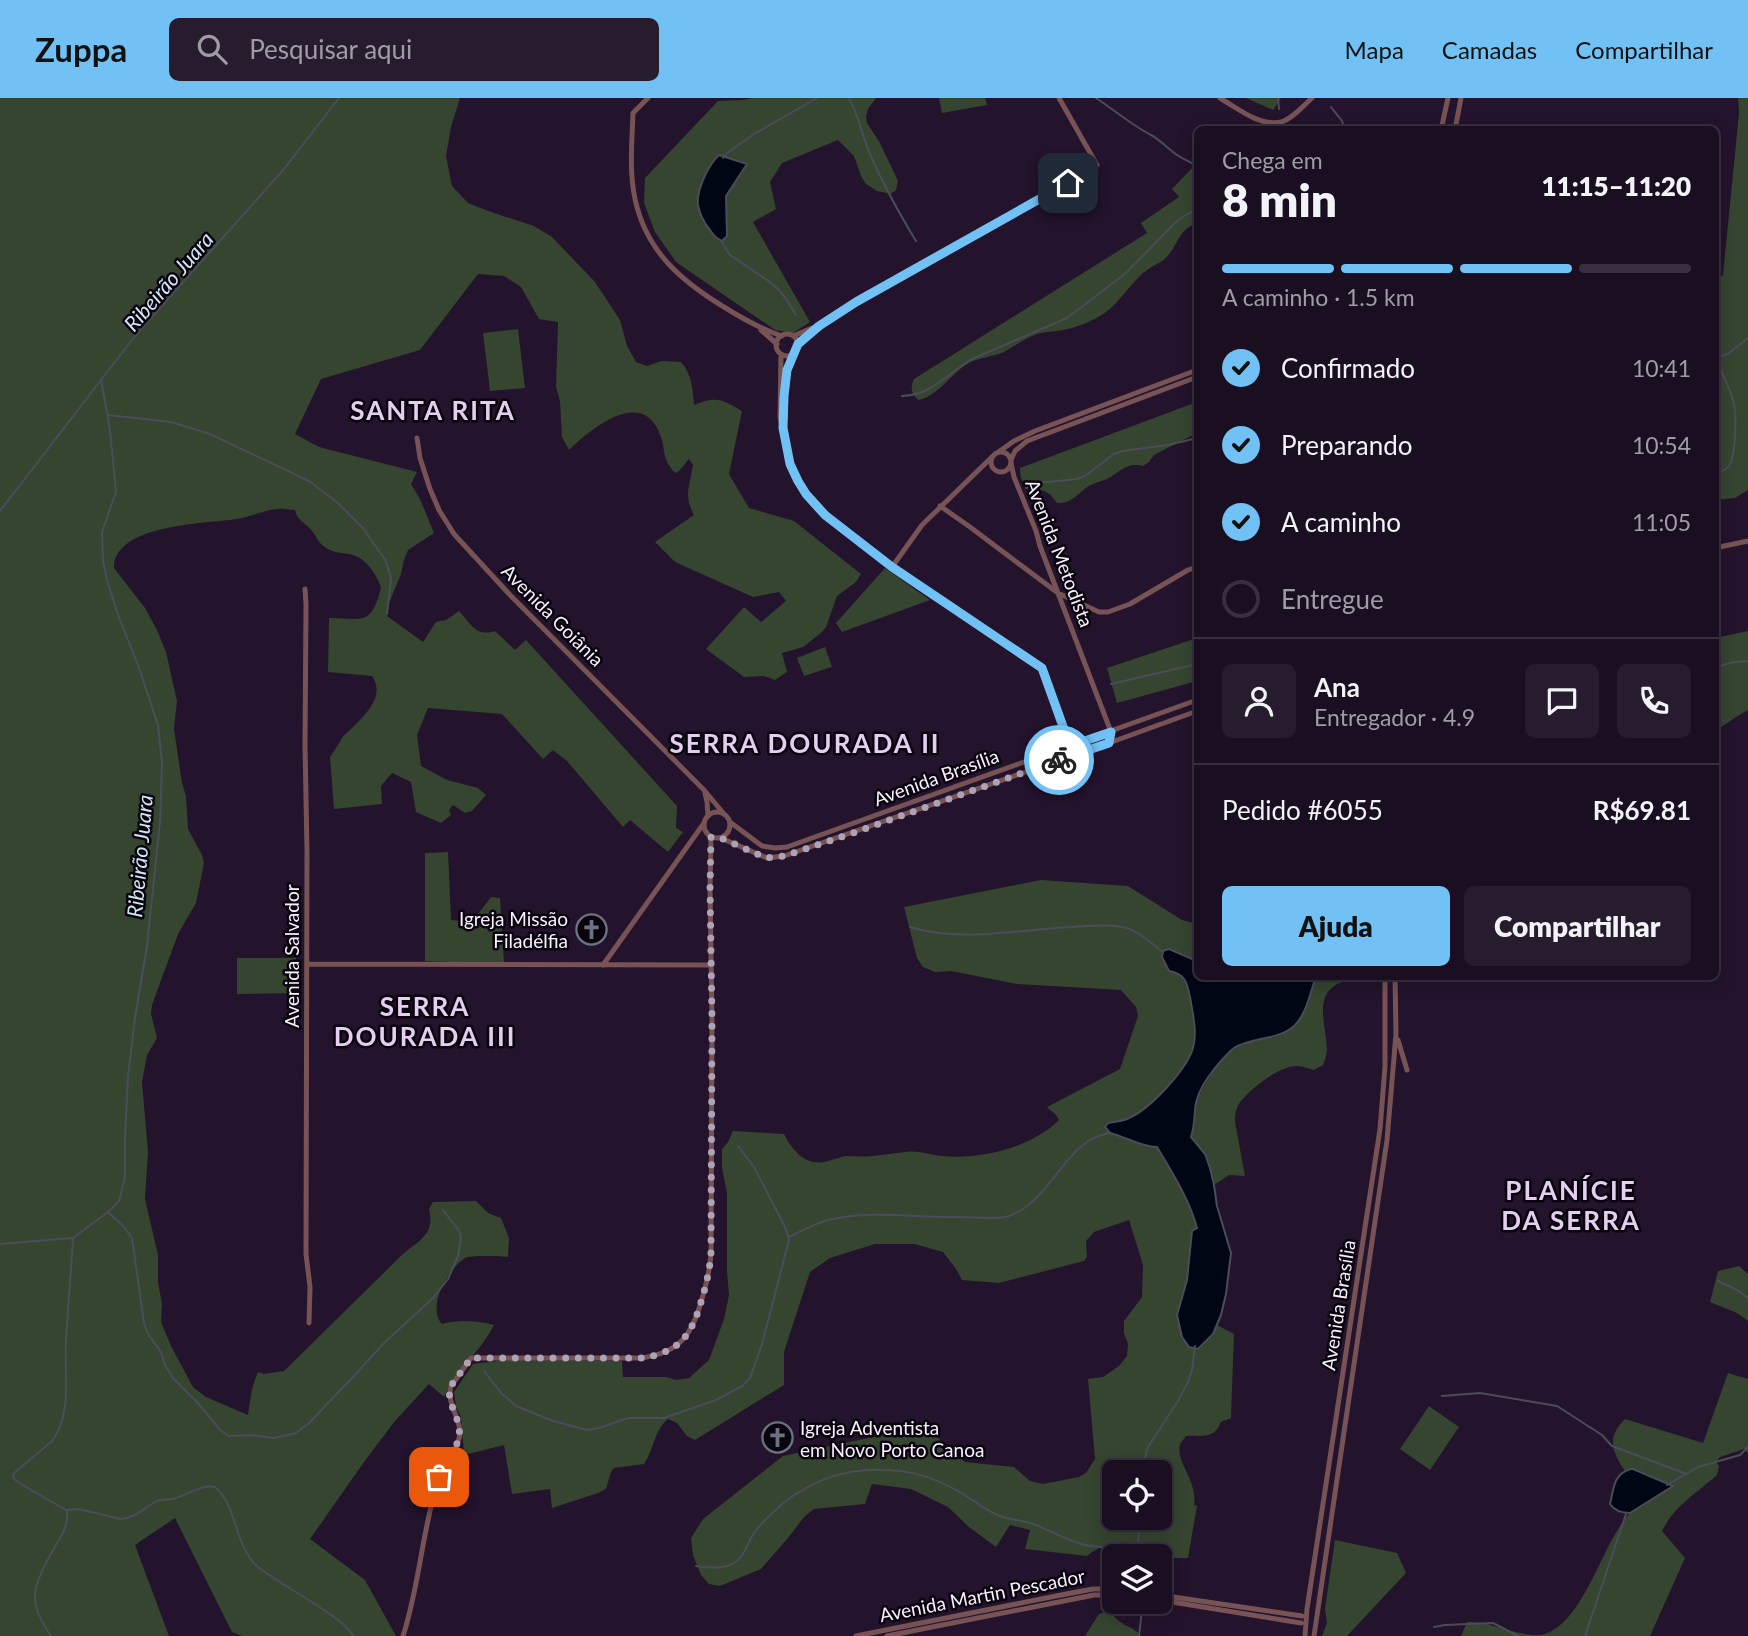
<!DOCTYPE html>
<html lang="pt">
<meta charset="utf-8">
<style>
:root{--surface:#1a0e21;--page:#271c2e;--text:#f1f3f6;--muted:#9f9ca5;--line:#382e3f;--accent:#72c1f5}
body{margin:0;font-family:Lato,sans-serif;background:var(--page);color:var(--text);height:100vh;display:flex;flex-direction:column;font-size:26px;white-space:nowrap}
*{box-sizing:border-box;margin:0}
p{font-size:23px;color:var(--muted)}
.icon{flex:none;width:38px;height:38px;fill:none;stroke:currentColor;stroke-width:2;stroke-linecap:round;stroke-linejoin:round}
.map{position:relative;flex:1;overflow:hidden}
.side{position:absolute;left:1194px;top:28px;width:525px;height:854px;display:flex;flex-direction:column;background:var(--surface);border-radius:10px;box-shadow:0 4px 18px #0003,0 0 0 2px var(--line)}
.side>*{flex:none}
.fabs{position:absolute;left:1102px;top:1362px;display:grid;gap:14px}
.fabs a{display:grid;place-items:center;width:70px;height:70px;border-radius:10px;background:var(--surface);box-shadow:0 4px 18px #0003,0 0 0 2px var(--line);font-size:35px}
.pin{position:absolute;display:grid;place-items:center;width:60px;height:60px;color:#fff;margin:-30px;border-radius:14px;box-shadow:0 4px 10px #0006}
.courier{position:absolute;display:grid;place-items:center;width:70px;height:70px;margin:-35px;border:5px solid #72c1f5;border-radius:50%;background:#fff;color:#222;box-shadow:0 2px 9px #0007}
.overview em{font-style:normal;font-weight:800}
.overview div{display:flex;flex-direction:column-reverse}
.overview{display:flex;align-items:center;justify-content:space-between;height:119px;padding:0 28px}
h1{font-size:46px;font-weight:800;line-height:52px}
.bar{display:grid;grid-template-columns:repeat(4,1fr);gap:10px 7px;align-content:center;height:84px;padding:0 28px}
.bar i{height:9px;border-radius:5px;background:var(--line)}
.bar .current{background:var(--accent)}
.bar p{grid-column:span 4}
.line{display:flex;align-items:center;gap:18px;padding:0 28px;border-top:2px solid var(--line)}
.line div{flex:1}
.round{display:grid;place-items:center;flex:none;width:74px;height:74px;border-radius:10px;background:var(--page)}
ol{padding:0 28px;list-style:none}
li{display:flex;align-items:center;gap:21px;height:77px}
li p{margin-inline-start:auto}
li .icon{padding:7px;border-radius:50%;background:var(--accent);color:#111;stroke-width:4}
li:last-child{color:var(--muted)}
li i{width:38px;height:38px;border:4px solid var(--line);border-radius:50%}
.button{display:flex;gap:14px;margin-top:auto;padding:14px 28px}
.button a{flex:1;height:80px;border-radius:10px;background:var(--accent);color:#111;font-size:28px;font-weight:800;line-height:80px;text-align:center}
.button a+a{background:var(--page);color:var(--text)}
header{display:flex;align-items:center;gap:42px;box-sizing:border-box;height:98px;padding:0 35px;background:var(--accent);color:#111}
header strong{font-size:33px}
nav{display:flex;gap:38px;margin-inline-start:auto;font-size:24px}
.search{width:490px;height:63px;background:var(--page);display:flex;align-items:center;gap:18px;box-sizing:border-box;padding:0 24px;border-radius:10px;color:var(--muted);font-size:26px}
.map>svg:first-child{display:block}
.green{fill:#354530;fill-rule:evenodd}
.water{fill:#000614;stroke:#4a4c5a;stroke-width:2}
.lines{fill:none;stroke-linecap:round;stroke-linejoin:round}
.stream{stroke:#4a4c5a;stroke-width:2}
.tertiary{stroke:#775355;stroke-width:5}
.done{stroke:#ada3b4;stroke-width:7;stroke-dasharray:0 12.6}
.route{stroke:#72c1f5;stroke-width:9}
.labels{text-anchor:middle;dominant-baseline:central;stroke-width:5;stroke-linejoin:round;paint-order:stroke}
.street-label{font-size:19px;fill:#f8f0fe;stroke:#09040d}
.poi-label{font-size:19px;fill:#f8f0fe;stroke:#09040d;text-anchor:end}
.water-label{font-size:21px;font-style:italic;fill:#d2e7f7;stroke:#09040d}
.district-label{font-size:26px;font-weight:bold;letter-spacing:2px;fill:#e4cff1;stroke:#09040d}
</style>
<header>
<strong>Zuppa</strong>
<div class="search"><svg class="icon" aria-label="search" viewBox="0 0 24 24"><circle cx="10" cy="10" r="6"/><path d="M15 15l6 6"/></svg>Pesquisar aqui</div>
<nav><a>Mapa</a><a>Camadas</a><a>Compartilhar</a></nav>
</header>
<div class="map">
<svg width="1748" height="1538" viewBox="0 0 1748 1538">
<rect width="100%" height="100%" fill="#23132c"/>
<!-- green -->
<path class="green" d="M0,0H460L451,29L446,58L452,88L468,105L491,114L534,128L552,139L595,184L620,222L627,248L636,264L647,268L662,263L681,264C692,276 693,292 694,307C716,298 722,301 742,313L729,376L749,410L794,423L861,476L856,484L837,498L826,529L821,535L803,549L782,555L787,574L775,582L764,578L744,579L706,551L744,509L761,524L786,503L779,494L753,499L675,464L655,444L694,417C683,397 690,388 693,367L689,361L679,373L675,375C660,358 667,352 659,334C641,290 590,331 569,352L562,339L560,303L556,289L558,224L539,221L521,189L504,178L478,176L420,252L321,281L295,336L319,349L417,374L411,386L420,401L434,435L408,452L404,462L401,476L387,510V518L423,544L436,524L446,522L459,513C471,526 476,539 495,533L515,552L526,542L677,708L676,730L683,734L668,754L630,722L623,729L567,663L553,652L543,661L502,616L428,610L417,637L421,668L447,682L478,690L486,697L472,713L465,715L453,707L449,712L451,717L441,725L416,714L411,684L392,675L381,688L382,706L334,711L330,659C335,652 338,647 342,640C343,638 349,633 351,631C365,617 386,598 372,578L328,574L329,520C365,521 371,527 381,490C378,479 368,464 358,459C348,454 335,456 326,450C318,445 317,439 312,433C305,424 297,423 295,412C290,412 284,410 278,411C264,412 250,419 236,421C205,426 114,426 114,470L145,510L157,532L166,554L177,603L174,631L182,685L186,698L188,731L202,757L204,765L196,805L178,836L152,907L151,916L157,940L147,957L142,984L148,1054L145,1101L158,1157V1184L162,1206L161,1224L171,1248L193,1289L206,1299L248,1317C250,1302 252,1287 258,1274L264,1276L284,1273L404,1155C421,1142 435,1135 429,1111L433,1104L476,1103L488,1115L501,1120L509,1140L508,1159C501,1158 470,1157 465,1160C448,1171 426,1209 442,1226C459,1221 477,1223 494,1227C481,1253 457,1272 444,1299L429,1286L395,1323L364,1364L310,1441L365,1482L396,1538H242L232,1534L175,1420L135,1447L169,1538H0Z
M752,0H876L868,11L866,19L867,25L880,45L898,83L896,92L891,96L877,93L866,86L861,78L854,58L838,42L782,65L770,84L776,111L753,124L810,224L793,235L775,232L676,164L655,134L644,105L645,80L718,3L743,2ZM747,66L726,98L727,138L703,123Z
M939,0H985L987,7L942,15Z
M1246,0H1281L1273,12Z
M1738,0H1748V392L1735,400L1715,402V184L1723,177L1739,15Z
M1197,65V126C1178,129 1177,153 1162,163C1154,168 1147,171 1140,178C1126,191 1116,210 1098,219C1088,225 1075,230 1063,232C1055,234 1046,233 1037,236C1025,240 1015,248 1004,254C993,259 980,259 969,265C951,275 938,299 918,302C911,295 910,290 914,281L1147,135L1141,125L1179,99L1172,91Z
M518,231L525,290L490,293L483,235Z
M1197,304V335L1154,357L1149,364L1143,368C1127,364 1120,374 1107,381C1100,384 1092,385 1086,390C1076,398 1070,406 1057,405C1054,401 1050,395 1044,393C1041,392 1037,394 1033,393C1022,390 1020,379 1020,370Z
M885,470L930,502L842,534L836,525Z
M1748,533V612C1735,618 1727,627 1715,632V540Z
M1197,540V583L1117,605L1107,570Z
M825,549L832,569L804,578L797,560Z
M448,754L451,822L472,824L491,799L500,800L504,866L425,863V755Z
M1041,782L1128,788L1182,822L1197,826V863L1169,851L1162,859L1168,872C1185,876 1187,884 1190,899C1193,917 1198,936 1192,953C1184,974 1150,1011 1129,1020C1123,1023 1115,1024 1108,1025L1110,1035C1125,1039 1142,1049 1157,1049C1172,1075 1189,1100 1198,1130L1192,1133L1187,1182L1177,1217L1213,1236L1217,1227L1234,1236L1231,1320L1221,1324C1214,1342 1201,1337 1186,1338C1185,1340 1180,1345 1180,1347C1175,1363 1198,1383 1194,1407L1197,1408L1188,1460C1177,1460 1164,1460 1155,1458C1129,1451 1111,1437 1087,1458L1025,1451L1030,1432L1010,1427L996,1449L969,1429L948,1409L911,1391L872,1386L865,1406L814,1411L804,1419L788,1440L761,1471L720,1488L709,1486L701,1477L693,1457L691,1440L703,1421L783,1358L921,1329L929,1332L965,1364L1014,1369L1030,1383L1043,1386L1079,1379L1086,1375L1095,1361L1088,1281L1103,1279L1119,1268L1127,1258L1128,1246L1124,1235V1223L1142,1199L1143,1167L1129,1122L1094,1134L1086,1143L1087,1159L1084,1163L999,1185L962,1182L956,1171L943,1154L914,1146H875L830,1160L810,1174L784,1254V1287L695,1342L687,1338L677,1325L668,1321C654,1332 654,1352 644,1366L614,1370L611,1374L606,1391L598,1395L552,1410L550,1391L512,1396L504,1347L464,1357L461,1319L456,1309L454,1294L473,1266L505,1262L622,1263L623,1279H666L676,1282L689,1280L709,1262L724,1221L729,1197L727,1174V1095L722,1070V1051L728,1044L733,1033L784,1036C790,1048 800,1062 814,1064C825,1066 836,1060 846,1058C855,1058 864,1059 873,1058C884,1057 895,1055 905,1054C919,1052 930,1057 943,1058C981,1062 1032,1049 1059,1022L1056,1017L1047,1009L1120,971L1138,918L1136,909L1121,892L1017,886L951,873L935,874L923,869L917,860L904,809ZM1115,1374H1160V1419H1115Z
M237,860H296V895L237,896Z
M1316,879H1347L1346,883C1311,892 1326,925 1327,951C1327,956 1325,962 1323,967L1314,972C1309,971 1303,968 1297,968C1281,967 1251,990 1241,1003C1236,1009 1235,1017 1235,1024L1245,1078L1229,1077L1214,1087L1205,1056L1191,1039C1195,1026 1193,1018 1196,1007C1200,991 1221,957 1236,950C1250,942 1267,939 1283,936Z
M1739,1168L1748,1176V1223L1737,1215L1710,1204L1718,1173Z
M1728,1275L1748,1281V1355L1744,1351L1720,1359L1716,1364L1719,1368L1717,1377C1696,1396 1675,1407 1662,1433L1685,1460L1650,1538H1461L1467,1524C1472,1524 1478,1524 1483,1525C1500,1529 1522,1538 1541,1537C1583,1528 1601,1448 1628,1417C1636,1407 1661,1395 1673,1388L1631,1371L1625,1373C1612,1353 1606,1340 1625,1321L1703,1345Z
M1429,1308L1459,1329L1430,1372L1400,1351Z
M1335,1442L1397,1455L1406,1475L1347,1538H1322L1327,1525L1325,1511Z
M1111,1512C1115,1527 1133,1527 1141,1538H1085L1099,1516Z"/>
<!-- water -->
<path class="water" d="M719,57L747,66L726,98L727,138L722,143C716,140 714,138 710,132C704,125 700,117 698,107C696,93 708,67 719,57Z
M1169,851L1197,863V878L1316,879C1310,894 1307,916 1294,928C1279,942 1252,939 1234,950C1227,955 1214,971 1209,978C1202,987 1195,1002 1195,1013C1194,1023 1194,1030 1191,1039L1205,1056L1210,1070L1214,1087L1217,1108L1231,1155L1226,1196L1221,1217L1213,1236L1198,1251L1189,1249L1182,1239L1177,1217L1187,1182L1192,1133L1197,1130C1189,1100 1172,1075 1157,1049C1141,1049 1126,1039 1110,1035L1105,1029L1108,1025C1115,1024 1123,1023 1129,1020C1150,1011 1184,974 1192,953C1198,936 1193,917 1190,899C1187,884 1185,876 1169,873L1162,859L1163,853Z
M1631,1371H1633L1673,1388L1630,1415C1622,1415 1614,1412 1610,1406C1614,1390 1613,1376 1631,1371Z"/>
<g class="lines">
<!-- stream -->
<path class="stream" d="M849,0C859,18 862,38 870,56C883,86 899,115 916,143
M1096,0C1114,12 1133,28 1151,37C1159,41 1166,49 1173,54C1180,60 1189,63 1197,68
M1278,0L1279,11
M1331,9L1342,23L1345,32
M723,60L727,55L754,36L817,0
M721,143L730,157L770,184L778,191L787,202L796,217
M1715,260L1728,256L1748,240
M1715,261C1722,274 1729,288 1733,302C1737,314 1736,357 1729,368C1726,372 1720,374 1715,376
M902,298C932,297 947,276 972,261L1067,220L1126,175L1174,126L1184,118L1197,111
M108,317L171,324L210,336L309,383L338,405L363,430L386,463L391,480L387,516
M1026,390L1038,385L1077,381L1085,378L1114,356L1122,353L1168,347L1197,340
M0,413L135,238L284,71L339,0
M1715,569L1735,564L1748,563
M1111,586L1197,566
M910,829C963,845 1019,831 1073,829C1090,828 1109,826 1127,830C1140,834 1152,846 1163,854
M108,1114L123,1128L132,1140L144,1225L148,1236L161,1254L165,1267L173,1280L198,1305L221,1333L229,1338L251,1337L274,1340L296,1335L308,1326L353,1279L384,1245L433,1200L448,1181L458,1158L461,1140L460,1134L443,1112
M789,1139C804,1132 821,1122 838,1120C879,1113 920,1120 961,1119C974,1119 997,1122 1009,1118C1052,1103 1065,1041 1110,1035
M73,1140L108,1114L119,1103L125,1079V1040L128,978L135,920L147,848L160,724L162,665L158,627L138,567L118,517L107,482L103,463L102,434L116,394L110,332L101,281
M0,1146L72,1140
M1718,1183L1737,1192L1748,1200
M484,1273L501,1295L516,1308L553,1323L587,1332L599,1330L628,1320H664L716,1302L742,1288L750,1280L762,1246L789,1142L786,1131L754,1069L738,1048
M1442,1298L1480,1295L1557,1308L1602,1337L1612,1348L1684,1375
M1141,1374L1148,1349L1178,1303L1188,1284L1192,1272L1195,1248
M1667,1387L1698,1369L1740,1357L1748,1349
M66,1412L21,1386L14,1381L13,1376L52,1343C73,1314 64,1276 66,1243C68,1208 71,1174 73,1140
M67,1412L79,1411L120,1421C138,1419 141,1412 155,1404C160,1401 166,1402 172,1401C187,1398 200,1386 215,1389C238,1409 233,1446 258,1469C277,1485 347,1521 353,1538
M1138,1458L1139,1419
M696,1468C710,1470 727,1472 738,1462C746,1455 749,1440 757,1431C785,1398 822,1375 867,1372C903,1370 932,1377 963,1396C975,1403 986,1413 1000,1418C1010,1422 1021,1422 1031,1425C1049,1432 1066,1442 1085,1447C1102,1451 1121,1449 1138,1449
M1434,1529L1445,1527L1493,1525L1518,1538
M51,1538C44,1528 36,1514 35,1502C33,1486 49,1459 57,1445C63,1436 69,1425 67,1414
M1139,1538L1142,1511
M1585,1538L1626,1416"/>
<!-- tertiary -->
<path class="tertiary" d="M648,0L633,15C632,44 629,73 635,101C646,153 681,183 724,209C743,221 761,231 782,238
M1220,0C1237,10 1260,29 1281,24C1292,21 1303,8 1312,0
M1441,32L1448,0
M1455,32L1461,0
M761,232L777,246
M776 247a11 11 0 1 1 22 0a11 11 0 1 1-22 0Z
M793,238L812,230
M798,246L819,228L851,207L1097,67L1059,0
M781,256L780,319L791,366L806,396L835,426L892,469L1042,570L1070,648L1073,652L1079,655
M784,320L785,283L793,256
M417,340L420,360L430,391L439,412L454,436L510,497L704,692L724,716
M991 364a10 10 0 1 1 20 0a10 10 0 1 1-20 0Z
M997,355L1014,343L1035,333L1197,272
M1011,362L1015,353L1027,343L1197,279
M1011,365L1014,379L1036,433L1040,448L1111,634V641L1109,645
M940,408L970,429L1058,495L1099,514H1108L1130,506L1188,472L1197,469
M1715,450L1748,443
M892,469L922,427L993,358
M305,491L306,506L305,647L307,753L306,1156L310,1189L309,1225
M705,695L707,704L708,718
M704 727a13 13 0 1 1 26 0a13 13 0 1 1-26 0Z
M730,724L762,748L775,750L787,749L1197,602
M721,740L767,760L784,758L1109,645L1197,613
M307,866L712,867
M603,867L704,725
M1398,942L1407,972
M1160,1497L1302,1518
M1160,1502L1301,1525
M403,1538C420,1486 422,1431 439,1379C444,1365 459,1351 460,1335C460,1319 446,1305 451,1288L471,1260H641C678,1255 691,1239 701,1204C706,1188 710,1171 711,1155L712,921L710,790L711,739
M856,1538L1061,1497L1093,1491H1115
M887,1538L1094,1497H1115
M1305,1538L1307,1511L1380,1031L1385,969V878
M1314,1538L1387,1042L1396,936L1395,878"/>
</g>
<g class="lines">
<!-- done -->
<path class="done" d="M439,1379C444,1365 457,1352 459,1338C462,1321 446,1306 450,1289L471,1260H641C678,1255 691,1239 701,1204C706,1188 710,1171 711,1154L712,921L710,790L711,739L721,740L766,760L784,758L853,735L1059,662"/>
<!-- route -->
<path class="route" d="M1059,662L1109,645L1111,634L1070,648L1042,570L892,469L825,417L806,396L798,383L790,366L783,330L784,298L787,272L798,246L819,228L856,204L1068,85"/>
</g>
<!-- icons -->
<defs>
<symbol id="church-ring" viewBox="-11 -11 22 22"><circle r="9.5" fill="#09040d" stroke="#6b7280" stroke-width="1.5"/><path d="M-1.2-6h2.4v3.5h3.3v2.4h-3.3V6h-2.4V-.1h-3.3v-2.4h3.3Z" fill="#6b7280"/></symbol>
</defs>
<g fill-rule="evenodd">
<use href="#church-ring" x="574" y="814" width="35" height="35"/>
<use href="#church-ring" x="760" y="1322" width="35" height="35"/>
</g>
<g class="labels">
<!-- street labels -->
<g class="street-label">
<text transform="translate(1060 455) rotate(69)">Avenida Metodista</text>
<text transform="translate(553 517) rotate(45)">Avenida Goiânia</text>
<text transform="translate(936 679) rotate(-20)">Avenida Brasília</text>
<text transform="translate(291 858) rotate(-90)">Avenida Salvador</text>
<text transform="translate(1338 1207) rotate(-81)">Avenida Brasília</text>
<text transform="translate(982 1497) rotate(-11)">Avenida Martin Pescador</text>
</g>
<!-- poi labels -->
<g class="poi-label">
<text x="568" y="820">Igreja Missão<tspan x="568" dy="22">Filadélfia</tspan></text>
<text x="800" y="1329" text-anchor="start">Igreja Adventista<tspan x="800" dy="22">em Novo Porto Canoa</tspan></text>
</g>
<!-- water labels -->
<g class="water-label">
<text transform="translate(168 183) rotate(-49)">Ribeirão Juara</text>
<text transform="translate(139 758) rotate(-85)">Ribeirão Juara</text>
</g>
<!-- district labels -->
<g class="district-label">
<text x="433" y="312">SANTA RITA</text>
<text x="805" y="645">SERRA DOURADA II</text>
<text x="425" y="908">SERRA<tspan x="425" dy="30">DOURADA III</tspan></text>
<text x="1571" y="1092">PLANÍCIE<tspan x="1571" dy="30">DA SERRA</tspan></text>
</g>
</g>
</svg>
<div class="fabs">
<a><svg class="icon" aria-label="locate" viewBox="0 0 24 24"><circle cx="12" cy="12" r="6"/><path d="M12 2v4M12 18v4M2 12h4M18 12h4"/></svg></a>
<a><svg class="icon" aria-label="layers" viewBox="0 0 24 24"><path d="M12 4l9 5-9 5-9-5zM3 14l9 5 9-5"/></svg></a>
</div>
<div class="pin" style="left:439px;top:1379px;background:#ea580c"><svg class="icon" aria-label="bag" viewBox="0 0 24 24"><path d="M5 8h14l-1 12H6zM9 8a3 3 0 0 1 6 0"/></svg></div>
<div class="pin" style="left:1068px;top:85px;background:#1f2937"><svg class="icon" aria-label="home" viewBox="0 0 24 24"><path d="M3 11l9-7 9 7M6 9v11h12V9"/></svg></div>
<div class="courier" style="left:1059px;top:662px"><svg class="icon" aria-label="bike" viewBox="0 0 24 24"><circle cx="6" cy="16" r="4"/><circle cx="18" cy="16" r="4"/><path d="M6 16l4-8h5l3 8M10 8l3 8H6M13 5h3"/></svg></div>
<section class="side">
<div class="overview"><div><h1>8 min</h1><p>Chega em</p></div><em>11:15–11:20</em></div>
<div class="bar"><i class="current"></i><i class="current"></i><i class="current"></i><i></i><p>A caminho · 1.5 km</p></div>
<ol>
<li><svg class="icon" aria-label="check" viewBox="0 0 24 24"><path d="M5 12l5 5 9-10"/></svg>Confirmado<p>10:41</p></li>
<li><svg class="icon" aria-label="check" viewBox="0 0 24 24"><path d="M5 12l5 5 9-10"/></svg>Preparando<p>10:54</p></li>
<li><svg class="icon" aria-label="check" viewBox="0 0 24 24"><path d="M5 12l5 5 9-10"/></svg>A caminho<p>11:05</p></li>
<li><i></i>Entregue</li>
</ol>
<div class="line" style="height:126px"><a class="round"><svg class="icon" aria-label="person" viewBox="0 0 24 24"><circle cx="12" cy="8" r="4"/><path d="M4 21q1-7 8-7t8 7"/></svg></a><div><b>Ana</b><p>Entregador · 4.9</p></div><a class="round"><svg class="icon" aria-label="chat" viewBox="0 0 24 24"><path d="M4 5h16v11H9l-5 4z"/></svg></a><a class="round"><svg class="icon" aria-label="phone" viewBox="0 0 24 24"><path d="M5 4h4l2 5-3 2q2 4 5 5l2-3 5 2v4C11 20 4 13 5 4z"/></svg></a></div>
<div class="line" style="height:91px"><div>Pedido #6055</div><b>R$69.81</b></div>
<div class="button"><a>Ajuda</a><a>Compartilhar</a></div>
</section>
</div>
